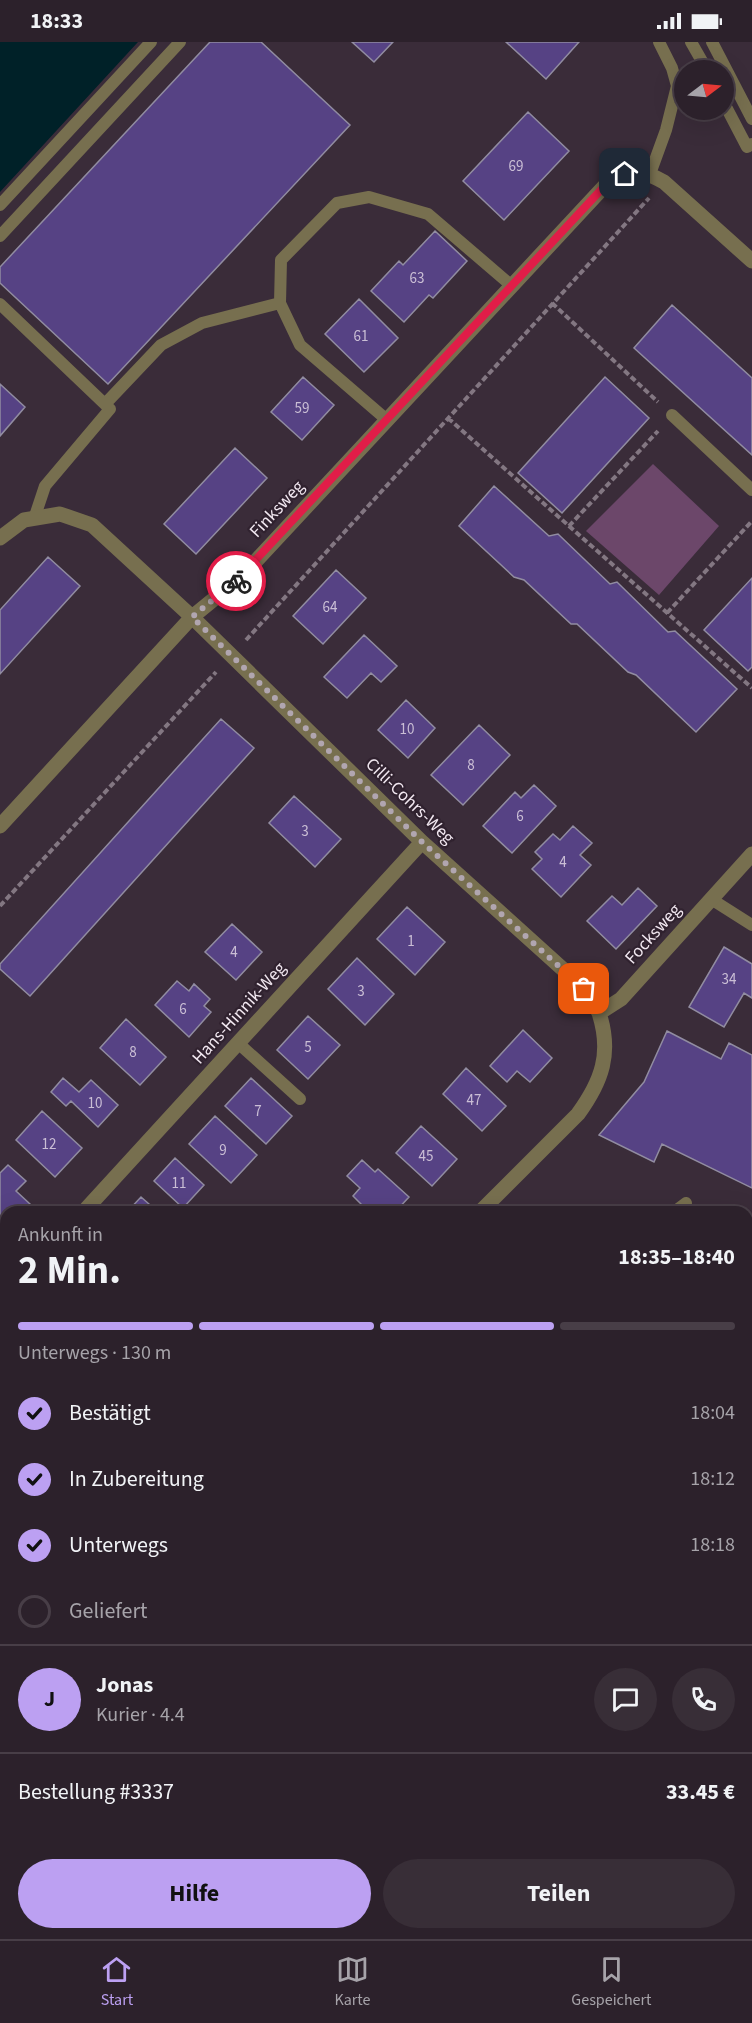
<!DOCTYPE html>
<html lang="de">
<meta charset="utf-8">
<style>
:root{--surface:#2c212b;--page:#382e37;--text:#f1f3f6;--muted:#a6a3a9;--line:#483e47;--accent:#bca0f2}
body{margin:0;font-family:"Source Sans 3",sans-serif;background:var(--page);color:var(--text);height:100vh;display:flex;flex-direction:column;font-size:22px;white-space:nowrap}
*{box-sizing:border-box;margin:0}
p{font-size:20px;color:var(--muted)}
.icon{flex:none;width:33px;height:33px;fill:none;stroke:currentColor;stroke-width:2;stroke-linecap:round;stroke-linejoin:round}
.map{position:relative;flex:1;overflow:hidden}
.drawer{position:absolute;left:0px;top:1164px;width:753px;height:734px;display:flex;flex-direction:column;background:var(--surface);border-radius:18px 18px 0 0;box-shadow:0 6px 24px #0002,0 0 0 2px var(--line)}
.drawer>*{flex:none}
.needle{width:39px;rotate:74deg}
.controls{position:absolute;left:674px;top:18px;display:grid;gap:12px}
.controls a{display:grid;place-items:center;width:60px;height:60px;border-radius:50%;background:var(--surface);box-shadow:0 6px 24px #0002,0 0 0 2px var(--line);font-size:30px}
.pin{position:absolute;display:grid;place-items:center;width:51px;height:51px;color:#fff;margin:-26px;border-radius:12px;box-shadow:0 3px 9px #0006}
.courier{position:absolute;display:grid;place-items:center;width:60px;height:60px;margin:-30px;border:4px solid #e11d48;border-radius:50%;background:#fff;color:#222;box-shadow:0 2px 8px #0007}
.overview em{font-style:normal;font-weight:700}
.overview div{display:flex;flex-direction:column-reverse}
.overview{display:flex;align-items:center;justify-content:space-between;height:102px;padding:0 18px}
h1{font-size:39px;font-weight:700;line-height:45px}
.bar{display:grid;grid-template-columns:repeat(4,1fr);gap:9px 6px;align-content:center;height:72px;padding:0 18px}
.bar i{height:8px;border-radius:4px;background:var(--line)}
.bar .on{background:var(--accent)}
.bar p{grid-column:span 4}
.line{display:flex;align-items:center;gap:15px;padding:0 18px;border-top:2px solid var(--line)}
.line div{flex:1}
.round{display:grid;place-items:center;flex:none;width:63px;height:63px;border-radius:32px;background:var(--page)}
ol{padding:0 18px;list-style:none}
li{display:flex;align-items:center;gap:18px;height:66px}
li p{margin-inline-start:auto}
li .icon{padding:6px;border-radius:50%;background:var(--accent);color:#111;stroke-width:4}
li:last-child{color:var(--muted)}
li i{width:33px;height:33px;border:3px solid var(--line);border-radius:50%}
.cta{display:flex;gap:12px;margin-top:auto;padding:12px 18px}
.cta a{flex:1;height:69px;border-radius:36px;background:var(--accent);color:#111;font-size:24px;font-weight:700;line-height:69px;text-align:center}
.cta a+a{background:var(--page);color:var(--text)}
.status{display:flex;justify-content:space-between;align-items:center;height:42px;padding:0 30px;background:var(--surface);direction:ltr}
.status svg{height:16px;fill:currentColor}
.tabs{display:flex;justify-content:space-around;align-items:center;height:84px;border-top:2px solid var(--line);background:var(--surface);font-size:16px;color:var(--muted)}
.tabs a{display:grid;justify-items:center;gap:3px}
.tabs .on{color:var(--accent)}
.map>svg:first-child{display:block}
.green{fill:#6c476a}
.water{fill:#002128}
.building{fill:#564284;stroke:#918ca1;stroke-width:1.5}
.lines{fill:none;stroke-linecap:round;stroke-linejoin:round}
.path{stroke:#837782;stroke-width:4;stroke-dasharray:6 3;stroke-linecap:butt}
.lane{stroke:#776f4f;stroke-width:12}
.street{stroke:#776f4f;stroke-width:15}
.done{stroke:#b1a6b0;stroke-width:6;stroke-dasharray:0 10.8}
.route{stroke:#e11d48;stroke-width:8}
.labels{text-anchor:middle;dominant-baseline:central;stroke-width:4.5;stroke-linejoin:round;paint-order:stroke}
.number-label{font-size:15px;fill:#cabed5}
.street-label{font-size:18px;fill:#f1e7f0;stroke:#30222f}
</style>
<div class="status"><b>18:33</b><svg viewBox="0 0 49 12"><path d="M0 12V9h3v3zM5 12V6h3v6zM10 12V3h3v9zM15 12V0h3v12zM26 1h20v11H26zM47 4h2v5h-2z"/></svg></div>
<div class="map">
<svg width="752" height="1897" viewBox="0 0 752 1897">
<rect width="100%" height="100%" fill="#3a2c39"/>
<!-- green -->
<path class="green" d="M653,422L719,484L659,553L586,489Z"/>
<!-- water -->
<path class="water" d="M0,0H138L0,150Z
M752,1370V1897H528L519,1892H747V1372Z"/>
<!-- building -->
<path class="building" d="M210,0H261L350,83L108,342L0,241V225Z
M352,0H393L374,20Z
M506,0H579L546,37Z
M528,70L569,109L504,178L463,139Z
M435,189L467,219L433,256L429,253L404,280L371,249L399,219L403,223Z
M359,257L398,296L364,330L325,292Z
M672,263L752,336V413L634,306Z
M303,335L334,363L302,398L271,370Z
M605,335L649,376L562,471L518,431Z
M0,342L25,365L0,394Z
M235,406L267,436L196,512L164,482Z
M494,444L549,494L558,492L610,542L617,540L668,590L675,589L737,647L696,690L636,633L628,630L577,582H571L524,538L514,535L459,484Z
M48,515L80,544L0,632V568Z
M336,528L366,556L323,602L293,574Z
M752,536V625L748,629L704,588Z
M364,593L397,624L381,640L371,631L347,656L324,635Z
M406,658L435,686L408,716L378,688Z
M221,677L254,706L30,954L0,927V922Z
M479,683L510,713L463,763L431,733Z
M534,743L556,764L512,811L483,784L515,750L521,756Z
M294,754L341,797L315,825L269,781Z
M573,784L592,801L580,813L591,823L561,855L532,827L542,817L535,810L553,792L560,798Z
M638,846L657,864L616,907L587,879L612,854L622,863Z
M407,865L445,900L415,933L377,897Z
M232,882L262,910L236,938L205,910Z
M724,905L752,922V956L744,951L724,985L689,965Z
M357,916L394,952L365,983L328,947Z
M177,939L189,949L194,942L210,957L204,964L211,970L189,995L155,963Z
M308,974L340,1003L308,1037L277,1008Z
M126,977L166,1015L140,1043L100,1006Z
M523,988L552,1016L530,1040L517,1029L507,1040L490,1024Z
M667,989L721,1017L729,1001L752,1013V1146L662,1102L654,1120L599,1093L644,1040Z
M466,1026L506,1064L482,1089L443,1052Z
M63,1036L79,1050L91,1038L118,1063L98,1085L71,1059L66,1064L51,1050Z
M251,1036L292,1074L266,1102L225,1064Z
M42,1069L82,1106L55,1135L16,1098Z
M215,1074L257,1113L231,1141L189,1102Z
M421,1084L457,1117L432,1144L396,1111Z
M175,1116L204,1143L183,1166L154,1139Z
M362,1118L375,1130L378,1127L409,1155L395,1170H369L353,1154L360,1146L347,1134Z
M8,1123L26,1139L16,1149L30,1162L22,1170H6V1188L0,1182V1131Z
M141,1155L158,1170H127Z
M0,1260L6,1266V1327L0,1321Z
M0,1583L6,1588V1627L0,1635Z
M6,1847V1892H42L38,1897H6L0,1893V1856Z
M174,1892H238L235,1897H183Z"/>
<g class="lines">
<!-- path -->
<path class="path" d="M552,261L658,360
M448,376L569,484L658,389
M569,484L752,646
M667,571L752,479
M246,598L649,156
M0,864L216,630
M747,1860L752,1850
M728,1897L730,1892"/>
<!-- lane -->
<path class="lane" d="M691,0L707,28
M712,0L752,77
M723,59L747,105L752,102
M650,132L666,88L677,44L672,26L659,0
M0,163L151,0
M0,194L180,0
M0,262L110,367L45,444L34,477
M106,361L161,303L202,281L280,261
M672,373L752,448
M387,378L300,303L280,261L281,218L337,161L369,155L428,172L512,244
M711,857L752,883
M238,1001L300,1057
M674,1170L686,1161
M747,1221L752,1219
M747,1253L752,1251
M472,1892L485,1897
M315,1897L319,1892"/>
<!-- street -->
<path class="street" d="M0,496L24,478L60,472L92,483L192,575L422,800L576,939L592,958L599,971
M0,784L192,575L241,535L613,135C636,129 643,128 664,140L752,219
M86,1170L87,1166L422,800
M480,1170L578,1072C602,1039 612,1011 599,971L621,957L752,812
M0,1448L6,1454
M0,1723L6,1715"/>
</g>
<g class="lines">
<!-- done -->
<path class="done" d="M236,539L192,575L422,800L584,947"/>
<!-- route -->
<path class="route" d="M236,539L613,135L625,132"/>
</g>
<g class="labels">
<!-- number labels -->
<g class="number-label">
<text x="516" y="124">69</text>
<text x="417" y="236">63</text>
<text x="361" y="294">61</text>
<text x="302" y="366">59</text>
<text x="330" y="565">64</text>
<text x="407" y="687">10</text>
<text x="471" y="723">8</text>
<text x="520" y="774">6</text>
<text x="305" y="789">3</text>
<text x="563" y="820">4</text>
<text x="411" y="899">1</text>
<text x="234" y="910">4</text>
<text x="729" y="937">34</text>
<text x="361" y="949">3</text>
<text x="183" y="967">6</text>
<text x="308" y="1005">5</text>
<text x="133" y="1010">8</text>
<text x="474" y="1058">47</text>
<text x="95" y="1061">10</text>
<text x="258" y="1069">7</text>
<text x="49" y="1102">12</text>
<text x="223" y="1108">9</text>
<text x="426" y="1114">45</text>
<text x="179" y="1141">11</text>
</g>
<!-- street labels -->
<g class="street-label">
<text transform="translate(277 467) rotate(-47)">Finksweg</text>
<text transform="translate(410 759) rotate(44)">Cilli-Cohrs-Weg</text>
<text transform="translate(653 892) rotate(-48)">Focksweg</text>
<text transform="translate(239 971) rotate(-48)">Hans-Hinnik-Weg</text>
</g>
</g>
</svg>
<div class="controls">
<a><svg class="needle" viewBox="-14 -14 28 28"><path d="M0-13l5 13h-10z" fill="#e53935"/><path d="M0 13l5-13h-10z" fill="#a6a3a9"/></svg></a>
</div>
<div class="pin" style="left:584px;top:947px;background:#ea580c"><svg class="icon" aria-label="bag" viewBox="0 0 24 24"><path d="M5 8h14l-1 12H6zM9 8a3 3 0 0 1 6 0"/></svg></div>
<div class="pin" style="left:625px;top:132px;background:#1f2937"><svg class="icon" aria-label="home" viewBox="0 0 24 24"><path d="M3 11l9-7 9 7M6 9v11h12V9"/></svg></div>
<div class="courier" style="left:236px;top:539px"><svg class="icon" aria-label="bike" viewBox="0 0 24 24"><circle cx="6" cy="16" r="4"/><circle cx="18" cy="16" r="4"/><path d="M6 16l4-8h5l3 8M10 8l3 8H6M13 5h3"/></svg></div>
<section class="drawer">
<div class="overview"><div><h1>2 Min.</h1><p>Ankunft in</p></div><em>18:35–18:40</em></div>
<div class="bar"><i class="on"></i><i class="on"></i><i class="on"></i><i></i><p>Unterwegs · 130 m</p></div>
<ol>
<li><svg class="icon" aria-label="check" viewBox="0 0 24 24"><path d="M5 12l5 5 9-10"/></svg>Bestätigt<p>18:04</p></li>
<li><svg class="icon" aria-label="check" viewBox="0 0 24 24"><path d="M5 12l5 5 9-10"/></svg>In Zubereitung<p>18:12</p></li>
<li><svg class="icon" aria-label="check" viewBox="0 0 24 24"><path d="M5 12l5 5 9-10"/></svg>Unterwegs<p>18:18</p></li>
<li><i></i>Geliefert</li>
</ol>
<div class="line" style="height:108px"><b class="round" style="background:var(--accent);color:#111">J</b><div><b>Jonas</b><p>Kurier · 4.4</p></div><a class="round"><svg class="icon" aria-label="chat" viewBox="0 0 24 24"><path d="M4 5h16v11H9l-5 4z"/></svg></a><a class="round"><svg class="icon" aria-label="phone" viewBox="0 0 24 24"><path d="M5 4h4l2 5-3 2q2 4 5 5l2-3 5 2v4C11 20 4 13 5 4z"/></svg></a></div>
<div class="line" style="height:78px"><div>Bestellung #3337</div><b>33.45 €</b></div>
<div class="cta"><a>Hilfe</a><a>Teilen</a></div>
</section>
</div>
<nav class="tabs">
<a class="on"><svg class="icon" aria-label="home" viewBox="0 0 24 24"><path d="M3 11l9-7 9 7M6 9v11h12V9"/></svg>Start</a>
<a><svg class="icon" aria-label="map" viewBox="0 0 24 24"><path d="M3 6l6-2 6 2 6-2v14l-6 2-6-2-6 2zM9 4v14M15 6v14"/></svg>Karte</a>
<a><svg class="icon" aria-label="saved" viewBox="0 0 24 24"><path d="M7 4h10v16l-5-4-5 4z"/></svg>Gespeichert</a>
</nav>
